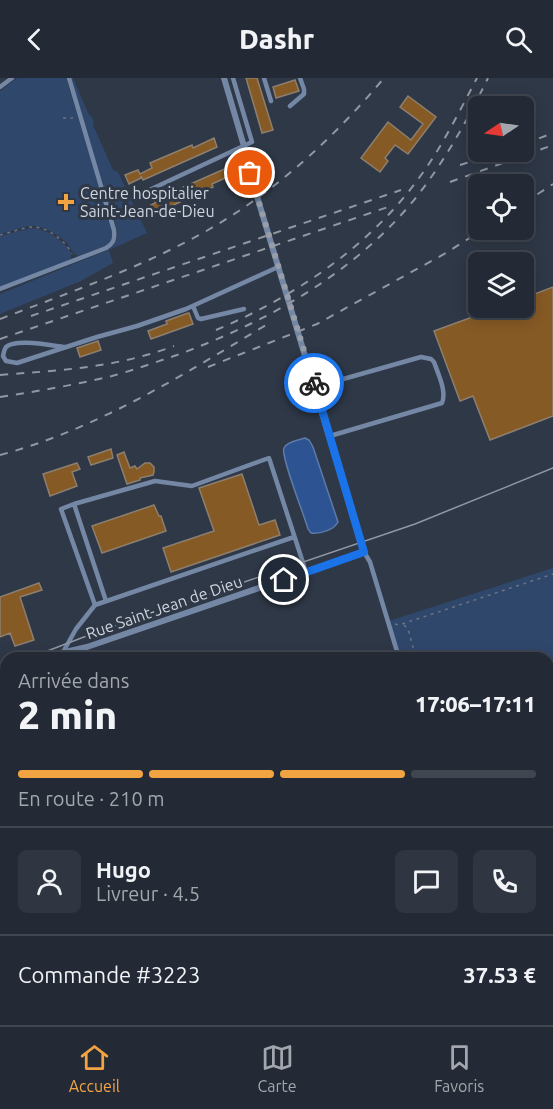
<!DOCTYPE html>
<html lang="fr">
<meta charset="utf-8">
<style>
:root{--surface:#232a35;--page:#2f3641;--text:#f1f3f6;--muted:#a3a7ad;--line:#404650;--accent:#f3a442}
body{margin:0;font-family:Ubuntu,sans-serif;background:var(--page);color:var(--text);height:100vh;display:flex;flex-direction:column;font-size:22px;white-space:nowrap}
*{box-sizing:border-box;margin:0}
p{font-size:20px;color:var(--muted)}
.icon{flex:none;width:33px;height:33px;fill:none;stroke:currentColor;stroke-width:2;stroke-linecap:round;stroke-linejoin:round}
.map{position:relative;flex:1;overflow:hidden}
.sheet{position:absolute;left:0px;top:574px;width:554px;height:374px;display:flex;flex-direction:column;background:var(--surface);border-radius:18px 18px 0 0;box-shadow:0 3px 15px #0003,0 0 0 2px var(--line)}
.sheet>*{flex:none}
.needle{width:39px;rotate:257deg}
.controls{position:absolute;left:468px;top:18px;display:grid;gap:12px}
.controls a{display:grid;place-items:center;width:66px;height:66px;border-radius:9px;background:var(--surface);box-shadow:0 3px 15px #0003,0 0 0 2px var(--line);font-size:30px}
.pin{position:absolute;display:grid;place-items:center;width:51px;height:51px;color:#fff;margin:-26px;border:3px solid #fff;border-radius:50%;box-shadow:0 2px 6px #0007}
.courier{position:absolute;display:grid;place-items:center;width:60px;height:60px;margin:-30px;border:4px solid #1a73e8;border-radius:50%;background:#fff;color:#222;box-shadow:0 2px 8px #0007}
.head em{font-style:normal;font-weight:800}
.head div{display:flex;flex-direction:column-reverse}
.head{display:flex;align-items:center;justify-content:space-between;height:102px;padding:0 18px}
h1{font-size:39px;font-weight:800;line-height:45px}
.bar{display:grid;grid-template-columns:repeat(4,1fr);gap:9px 6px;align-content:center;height:72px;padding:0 18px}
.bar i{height:8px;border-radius:4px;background:var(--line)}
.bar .selected{background:var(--accent)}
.bar p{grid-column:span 4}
.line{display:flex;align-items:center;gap:15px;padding:0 18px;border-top:2px solid var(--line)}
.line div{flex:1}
.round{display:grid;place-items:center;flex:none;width:63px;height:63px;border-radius:9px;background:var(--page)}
header{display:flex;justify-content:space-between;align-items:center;height:78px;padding:0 18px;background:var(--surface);font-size:27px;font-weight:800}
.tab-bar{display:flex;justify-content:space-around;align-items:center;height:84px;border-top:2px solid var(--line);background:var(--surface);font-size:16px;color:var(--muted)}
.tab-bar a{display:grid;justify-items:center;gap:3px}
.tab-bar .selected{color:var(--accent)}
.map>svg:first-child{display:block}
.green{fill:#30476c}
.water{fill:#2d5392;stroke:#5e7aa9;stroke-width:1.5}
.building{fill:#865a25;stroke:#8d7f6f;stroke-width:1.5}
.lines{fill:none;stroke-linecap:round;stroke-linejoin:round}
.path{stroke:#6b7380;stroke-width:1.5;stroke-dasharray:3 4.5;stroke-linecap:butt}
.lane{stroke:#7487a5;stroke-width:4.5}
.street{stroke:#7487a5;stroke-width:6}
.primary{stroke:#bed5fa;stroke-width:14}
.highway{stroke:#f2f2f2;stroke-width:15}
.tram{stroke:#9198a3;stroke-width:1.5}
.rail{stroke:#9198a3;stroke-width:2;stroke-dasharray:8 8;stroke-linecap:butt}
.done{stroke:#979ea9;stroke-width:6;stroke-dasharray:0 10.8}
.route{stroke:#1a73e8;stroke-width:8}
.poi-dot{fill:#f3a442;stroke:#2f3847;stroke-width:2}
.labels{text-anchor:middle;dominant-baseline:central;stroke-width:6;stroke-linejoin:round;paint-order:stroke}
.poi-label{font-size:16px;fill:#cfd5de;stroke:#2f3847;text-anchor:start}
.street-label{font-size:16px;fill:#cfd5de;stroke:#2f3847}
</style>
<header><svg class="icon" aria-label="back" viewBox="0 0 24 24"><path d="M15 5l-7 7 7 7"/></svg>Dashr<svg class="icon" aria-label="search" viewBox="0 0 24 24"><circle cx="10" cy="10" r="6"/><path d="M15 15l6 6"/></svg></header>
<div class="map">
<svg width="553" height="947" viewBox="0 0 553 947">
<rect width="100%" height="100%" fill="#2f3847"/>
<!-- green -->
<path class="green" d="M17,0H66L113,153L112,162L107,167L78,178C72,175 71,169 66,164C58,157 43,147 32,148C22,148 11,154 0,156V13Z
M71,0H73L89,37C93,39 94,42 93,47L113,92L118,94L147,155L109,172L113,185L81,203L0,236V216L108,172C116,166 118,162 117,152Z
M31,150C45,150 63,162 71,174V181L0,210V158Z
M553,490V738L548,741V580H400L389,543Z"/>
<!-- water -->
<path class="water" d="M305,360L309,362L313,369L338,444C334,452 320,456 311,455L308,451C305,439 280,377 284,370C286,364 299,362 305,360Z"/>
<!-- building -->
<path class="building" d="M246,0H257L273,52L262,55Z
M295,2L299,13L276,20L273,9Z
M408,18L436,39L408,76L395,67L385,80L388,83L380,94L361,80L388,44L411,62L423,46L400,29Z
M214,60L217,69L143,102L141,98V100L129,106L125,97L138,92L140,96L152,90L150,85L192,67L193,70Z
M229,89L232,97L212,106L213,109L145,140L141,132L155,125L154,122Z
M553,209V338L490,362L473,318L460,323L434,253L497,230H524V220Z
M188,235H189L193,246L151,261L148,253L167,246L166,243Z
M98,263L101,272L80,279L77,270Z
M111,371L113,380L91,387L88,379Z
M124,374L130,390L135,388L137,391L145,385H150L154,389V394L153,397L140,400V402L127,406L117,377Z
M77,385L80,391L72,394L77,408L50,418L43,396Z
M242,396L259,447L275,442L280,457L171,494L163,470L214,453L199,410Z
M154,427L159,438H161L166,453L102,475L92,448Z
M39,505L42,512L20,519L34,562L15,568L10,555L0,559V519Z"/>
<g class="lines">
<!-- path -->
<path class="path" d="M63,40H73
M0,157C10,155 23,149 34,149C47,149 67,164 72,176
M395,546L399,547L553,496
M404,547L408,551L416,580
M548,692H553
M1,801L6,829
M0,863L6,862"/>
<!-- lane -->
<path class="lane" d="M264,0L271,23
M0,9L12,0
M290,28L304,16V11L300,0
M145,114L252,64L233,0
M0,211L106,170C114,165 115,161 114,152L69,0
M193,228L198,240L201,241L244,231
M65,269C53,268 16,260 6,269C4,272 4,274 3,278L6,283L17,285L97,259L137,248L186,231L278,189
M315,309L421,279L431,281L434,284C438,296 447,313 442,325L330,358
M74,426L155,403L192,408L269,380L306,494
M364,474L370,484L399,580
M95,527L61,431L74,426L106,523
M69,580L62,576L76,551L95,527L294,459
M146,580C154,578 163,573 169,580
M548,933L553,931
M506,947L521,942"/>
<!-- street -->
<path class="street" d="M39,580L87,569L364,474L253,105L248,82L224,0
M0,591L6,589
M0,624L6,632
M0,763L6,762"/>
<!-- primary -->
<path class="primary" d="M0,917L6,916
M0,938L6,936"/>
<!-- highway -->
<path class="highway" d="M548,756L553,753
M548,781L553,778"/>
<!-- tram -->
<path class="tram" d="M29,580L97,554L415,446L553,390
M0,592L6,590"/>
<!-- rail -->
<path class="rail" d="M524,66L553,55
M460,87L501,74
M450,104L553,67
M524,125L553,106
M31,238L401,112
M0,241C68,215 137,191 201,156C273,116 332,62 384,0
M216,252C294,219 369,169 419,100C442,69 459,34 477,0
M0,261L388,129
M208,289L317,246L446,175L482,152
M0,297C62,292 115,290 174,268
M0,319C38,313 75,307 112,298C134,292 156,284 177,277C264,245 348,199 409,128C441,90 466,45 488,0
M0,377C97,351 181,298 266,247
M548,822L553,820
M548,833L553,831
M548,846L553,845
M62,947L84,942
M124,947L144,942
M148,947L168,942
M169,947L190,942
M216,947L233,942"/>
</g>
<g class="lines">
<!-- done -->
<path class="done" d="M250,95L314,305"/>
<!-- route -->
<path class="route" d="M284,502L364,474L314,305"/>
</g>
<!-- markers -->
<path class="poi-dot" d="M63 115h6v6h6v6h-6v6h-6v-6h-6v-6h6z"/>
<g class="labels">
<!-- poi labels -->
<g class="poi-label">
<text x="80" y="115">Centre hospitalier<tspan x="80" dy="18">Saint-Jean-de-Dieu</tspan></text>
</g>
<!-- street labels -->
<g class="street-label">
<text transform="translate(164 529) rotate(-19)">Rue Saint-Jean de Dieu</text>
</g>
</g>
</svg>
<div class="controls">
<a><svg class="needle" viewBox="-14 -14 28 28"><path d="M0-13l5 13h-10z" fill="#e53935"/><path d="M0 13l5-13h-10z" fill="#a3a7ad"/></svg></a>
<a><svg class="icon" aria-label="locate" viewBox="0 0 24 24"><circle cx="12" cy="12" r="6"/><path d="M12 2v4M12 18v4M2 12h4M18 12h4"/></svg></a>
<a><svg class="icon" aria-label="layers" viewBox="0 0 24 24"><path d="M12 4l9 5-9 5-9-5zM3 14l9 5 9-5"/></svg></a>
</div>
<div class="pin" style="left:250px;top:95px;background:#ea580c"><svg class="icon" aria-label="bag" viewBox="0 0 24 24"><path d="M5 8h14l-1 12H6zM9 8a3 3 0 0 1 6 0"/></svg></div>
<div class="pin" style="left:284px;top:502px;background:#1f2937"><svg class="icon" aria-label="home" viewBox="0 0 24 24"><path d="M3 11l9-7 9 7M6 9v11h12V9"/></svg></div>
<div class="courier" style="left:314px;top:305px"><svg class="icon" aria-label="bike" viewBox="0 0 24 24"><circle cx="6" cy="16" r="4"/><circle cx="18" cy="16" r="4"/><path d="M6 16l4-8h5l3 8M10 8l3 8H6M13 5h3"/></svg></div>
<section class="sheet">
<div class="head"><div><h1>2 min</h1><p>Arrivée dans</p></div><em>17:06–17:11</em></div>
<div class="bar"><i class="selected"></i><i class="selected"></i><i class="selected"></i><i></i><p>En route · 210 m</p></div>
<div class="line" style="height:108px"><a class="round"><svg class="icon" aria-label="person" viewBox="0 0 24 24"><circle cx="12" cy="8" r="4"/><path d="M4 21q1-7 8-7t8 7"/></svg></a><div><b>Hugo</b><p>Livreur · 4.5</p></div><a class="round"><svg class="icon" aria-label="chat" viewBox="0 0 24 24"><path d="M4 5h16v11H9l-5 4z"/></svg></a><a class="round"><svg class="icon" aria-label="phone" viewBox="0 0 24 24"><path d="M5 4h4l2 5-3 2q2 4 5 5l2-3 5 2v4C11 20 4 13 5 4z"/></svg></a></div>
<div class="line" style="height:78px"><div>Commande #3223</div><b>37.53 €</b></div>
</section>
</div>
<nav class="tab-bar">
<a class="selected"><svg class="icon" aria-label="home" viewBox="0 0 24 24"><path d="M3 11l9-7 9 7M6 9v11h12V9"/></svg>Accueil</a>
<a><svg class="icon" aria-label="map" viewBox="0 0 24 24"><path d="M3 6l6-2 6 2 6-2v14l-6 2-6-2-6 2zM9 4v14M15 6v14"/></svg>Carte</a>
<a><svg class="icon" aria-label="saved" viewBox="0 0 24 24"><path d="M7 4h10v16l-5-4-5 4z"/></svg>Favoris</a>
</nav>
